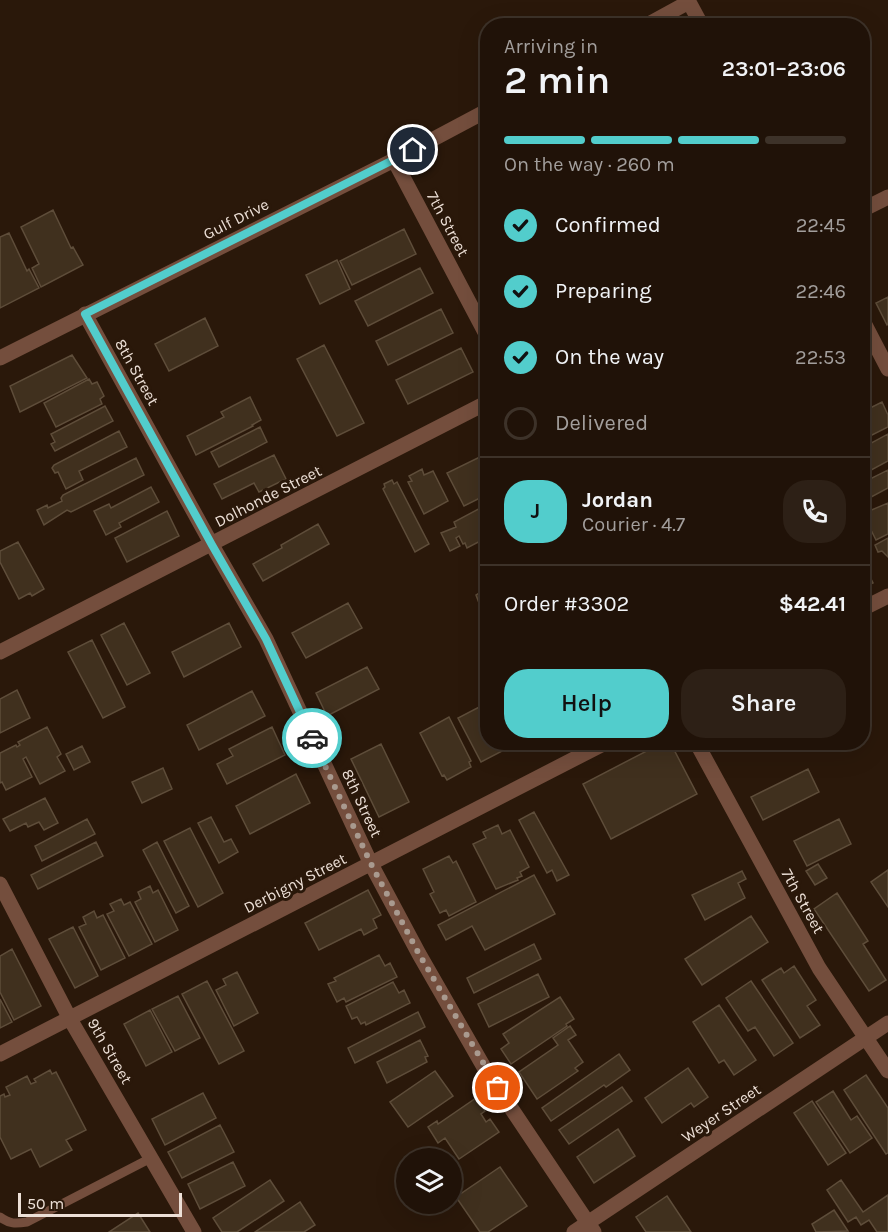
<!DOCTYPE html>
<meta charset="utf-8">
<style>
:root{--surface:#201208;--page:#2d2016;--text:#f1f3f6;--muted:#a29e9c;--line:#3d3229;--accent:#52cdcc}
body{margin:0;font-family:Karla,sans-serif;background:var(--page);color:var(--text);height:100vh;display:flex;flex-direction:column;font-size:22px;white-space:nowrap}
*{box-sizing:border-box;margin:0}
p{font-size:20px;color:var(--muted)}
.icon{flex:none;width:33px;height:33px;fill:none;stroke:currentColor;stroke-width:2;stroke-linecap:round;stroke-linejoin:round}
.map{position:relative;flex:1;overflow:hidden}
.side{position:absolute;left:480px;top:18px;width:390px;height:732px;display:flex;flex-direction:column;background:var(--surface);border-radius:24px;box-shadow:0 6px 24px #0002,0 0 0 2px var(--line)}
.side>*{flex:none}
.tools{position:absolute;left:396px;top:1148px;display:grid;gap:12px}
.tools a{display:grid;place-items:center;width:66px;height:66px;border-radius:50%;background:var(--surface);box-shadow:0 6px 24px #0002,0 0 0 2px var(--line);font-size:30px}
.scale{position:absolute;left:18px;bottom:15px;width:164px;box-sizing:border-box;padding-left:6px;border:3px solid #ede0d7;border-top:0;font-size:16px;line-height:21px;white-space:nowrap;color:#ede0d7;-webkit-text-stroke:4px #2a180a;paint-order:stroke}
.pin{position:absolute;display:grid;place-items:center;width:51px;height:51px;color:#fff;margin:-26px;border:3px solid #fff;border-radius:50%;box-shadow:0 2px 6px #0007}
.courier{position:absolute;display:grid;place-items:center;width:60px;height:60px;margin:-30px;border:4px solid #52cdcc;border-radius:50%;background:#fff;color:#222;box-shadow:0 2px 8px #0007}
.head em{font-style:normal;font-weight:600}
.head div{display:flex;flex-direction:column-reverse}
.head{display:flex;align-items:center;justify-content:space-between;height:102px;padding:0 24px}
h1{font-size:39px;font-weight:600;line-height:45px}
.bar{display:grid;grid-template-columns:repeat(4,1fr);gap:9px 6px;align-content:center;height:72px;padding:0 24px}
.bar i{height:8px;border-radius:4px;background:var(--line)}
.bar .selected{background:var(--accent)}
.bar p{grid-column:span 4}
.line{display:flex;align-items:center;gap:15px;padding:0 24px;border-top:2px solid var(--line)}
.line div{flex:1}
.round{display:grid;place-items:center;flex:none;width:63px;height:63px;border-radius:24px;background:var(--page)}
ol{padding:0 24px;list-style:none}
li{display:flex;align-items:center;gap:18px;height:66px}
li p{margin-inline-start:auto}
li .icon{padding:6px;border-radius:50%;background:var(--accent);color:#111;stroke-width:4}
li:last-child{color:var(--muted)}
li i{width:33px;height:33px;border:3px solid var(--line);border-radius:50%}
.button{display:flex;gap:12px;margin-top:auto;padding:12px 24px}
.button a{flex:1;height:69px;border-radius:24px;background:var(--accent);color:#111;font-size:24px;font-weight:600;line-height:69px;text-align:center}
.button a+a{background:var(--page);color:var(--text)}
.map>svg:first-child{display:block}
.building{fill:#40301e;stroke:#5e4d3a;stroke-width:1.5}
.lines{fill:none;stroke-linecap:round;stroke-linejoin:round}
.service{stroke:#744e3d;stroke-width:9}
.minor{stroke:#744e3d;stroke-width:15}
.done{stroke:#a99a8f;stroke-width:6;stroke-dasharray:0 10.8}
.route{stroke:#52cdcc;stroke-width:8}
.labels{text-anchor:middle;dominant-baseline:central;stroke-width:6;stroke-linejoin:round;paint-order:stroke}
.street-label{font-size:16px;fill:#ede0d7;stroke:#2a180a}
</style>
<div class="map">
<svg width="888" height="1232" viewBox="0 0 888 1232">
<rect width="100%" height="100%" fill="#2a180a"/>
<!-- building -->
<path class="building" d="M53,210L71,248L73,247L83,265L41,287L32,268L39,264L21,227Z
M404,229L416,254L352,285L340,261Z
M9,233L27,271L29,269L39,288L0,308V237Z
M337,260L350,289L320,304L306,275Z
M420,268L433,293L368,326L355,301Z
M888,297V324L887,325L876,303Z
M441,309L453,333L388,365L376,341Z
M205,318L218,346L169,371L155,344Z
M324,345L364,423L337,436L297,359Z
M461,348L473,372L408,404L396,380Z
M72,355L87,378L20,412L10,386Z
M89,379L92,384L97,382L104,396L100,399L102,404L56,427L44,403Z
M250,397L261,420L252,425L253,426L196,455L187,436L224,417L221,412Z
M882,402L888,415V427L862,440V412Z
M105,406L113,421L55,451L51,444L55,442L51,434Z
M260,427L267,442L219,467L211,452Z
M119,431L127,447L79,471L83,480L66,489L58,472L55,473L52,468L54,465Z
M888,434V461L862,475V448Z
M488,453V494L464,506L447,473Z
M274,455L286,479L259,492L254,483L222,499L214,484Z
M136,458L144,475L71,512L67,510L44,525L37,510L47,505L48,508L62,501L61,498L63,495Z
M422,469L424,475L433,471L448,501L424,514L408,482L412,481L409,476Z
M888,470V488L862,502V483Z
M392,480L394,484L397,482L429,544L415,552L383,489L385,487L384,484Z
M151,487L159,502L119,523L121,527L106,535L94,511L109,504L111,508Z
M888,503V534L876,540L872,532L862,538V514Z
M488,504V537L467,548L465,543L463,544L459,536L456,538L460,546L450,551L441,533L456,527L454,522Z
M167,511L179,536L127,562L115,538Z
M318,524L329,544L263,581L253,564L282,548L281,545Z
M888,538V557L882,551L878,552L875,545Z
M18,542L44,589L32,596L30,593L19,599L0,562V551Z
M862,561L873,583L862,588Z
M488,582V599L479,603L476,595L481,592L479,587Z
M348,603L362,628L306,658L292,633Z
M124,623L150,673L127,685L101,635Z
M229,623L241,647L184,677L172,652Z
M92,640L125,707L103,718L68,652Z
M367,667L379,689L327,716L316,693Z
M17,690L30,718L0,733V699Z
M252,691L265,716L199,750L187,725Z
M862,695L870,711L862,714Z
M485,704L488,708V742H505L508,748L481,762L458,718Z
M449,717L471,761L469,762L471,767L447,780L444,775L442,776L420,733Z
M47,727L61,754L57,757L65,771L40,784L26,757L23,759L32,777L6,790L2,782L0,783V753L16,745L17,747L20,745L18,742Z
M272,727L285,755L227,784L217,764L233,756L229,749Z
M664,742H670L697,794L611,839L583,784Z
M713,742H732L717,750Z
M381,744L409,802L379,817L351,759Z
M82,746L90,762L74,770L66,754Z
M163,768L172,789L142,803L132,782Z
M808,769L819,792L763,820L751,797Z
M296,774L310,803L250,834L236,806Z
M45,798L58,823L44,830L39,822L28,827L26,823L10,831L3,819Z
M534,812L569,875L557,881L552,870L547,873L519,820Z
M211,817L224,842L231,839L238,852L219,863L198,823Z
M87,819L95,834L42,861L35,846Z
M839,819L851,844L807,866L794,841Z
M498,825L502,834L510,830L529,867L520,872L522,876L517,878L518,880L496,889L473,844L486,838L483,832Z
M190,828L223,893L198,907L164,841Z
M96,842L103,856L38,889L31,875Z
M157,842L189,906L176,913L143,850Z
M449,856L453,863L456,861L476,902L449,916L446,910L440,913L430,894L434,892L423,869Z
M818,864L827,878L815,885L806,871Z
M888,870V907L871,882Z
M742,871L746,879L738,883L745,898L705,920L692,895Z
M534,875L555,914L485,950L472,926L446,940L438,925Z
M150,886L153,893L158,890L178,930L155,942L135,902L141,899L138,892Z
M368,890L381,915L373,919L377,928L364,935L361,929L319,950L305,923Z
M837,893L868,941L863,944L886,980L869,991L814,909Z
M121,899L124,905L130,902L152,944L129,956L107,914L114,911L110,904Z
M94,911L97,918L103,915L125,958L101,970L79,927L86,924L83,917Z
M751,916L768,942L702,985L685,959Z
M73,927L98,976L75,988L49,939Z
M534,944L541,959L474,993L467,978Z
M12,949L41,1006L14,1020L0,992V956Z
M379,955L385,966L390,963L397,977L346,1002L344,998L337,1002L328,984L336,981L334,978Z
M794,966L816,1000L807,1006L820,1025L800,1038L762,980L781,968L784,973Z
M237,972L258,1013L234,1026L216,990L226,985L223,979Z
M538,974L549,997L489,1027L478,1004Z
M207,981L244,1051L219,1064L182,994Z
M751,981L793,1043L774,1056L755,1027L748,1031L726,998Z
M393,982L399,993L404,990L410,1003L366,1025L365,1022L361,1024L357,1017L352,1019L346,1006Z
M178,996L200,1038L175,1051L152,1009Z
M560,997L574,1019L566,1024L567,1026L511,1064L501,1049L509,1043L503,1034Z
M0,999L12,1022L0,1028Z
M719,1005L756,1060L734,1075L724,1060L719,1063L693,1022Z
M150,1010L172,1052L146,1066L124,1024Z
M418,1012L425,1027L355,1063L348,1048Z
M570,1026L576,1035L568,1040L583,1062L575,1068L578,1071L537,1099L519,1072L558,1045L553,1038Z
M420,1040L428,1056L425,1057L427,1062L387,1083L377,1062Z
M619,1054L630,1070L606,1087L604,1085L551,1121L542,1108Z
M688,1068L708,1097L694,1107L691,1103L662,1123L645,1098Z
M50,1070L52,1074L56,1072L86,1130L66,1140L72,1150L40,1167L31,1149L11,1159L0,1137V1096L4,1094L5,1097L10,1095L6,1087L27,1076L31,1084L36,1082L34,1079Z
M435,1071L453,1096L408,1127L390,1102Z
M866,1075L888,1108V1153L886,1154L844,1090Z
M622,1087L632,1101L569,1144L559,1130Z
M833,1091L851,1120L857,1116L872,1138L850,1153L816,1102Z
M203,1093L216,1118L165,1145L152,1119Z
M476,1098L485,1111L481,1114L486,1122L490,1119L499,1132L459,1159L445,1138L438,1143L428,1127L437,1121L438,1124Z
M812,1101L846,1153L828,1165L794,1113Z
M220,1125L234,1152L182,1178L168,1152Z
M618,1129L635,1156L594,1183L577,1157Z
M233,1162L245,1186L200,1209L188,1184Z
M500,1167L527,1206L488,1232H480L456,1197Z
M270,1180L284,1201L237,1232H222L213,1218Z
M841,1180L863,1212L888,1195V1232H877L869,1220L861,1225L856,1217L848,1222L827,1190Z
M667,1196L691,1232H646L636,1217Z
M300,1202L315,1225L304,1232H255Z
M834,1210L848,1231L816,1232L812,1224Z
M138,1213L150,1232H109Z"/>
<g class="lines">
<!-- service -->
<path class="service" d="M0,1217C10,1224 15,1224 27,1222L151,1158"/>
<!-- minor -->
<path class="minor" d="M645,26L689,2L702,26
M394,160L488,338
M862,210L888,197
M85,314L212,545L266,639L371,864L419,954L485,1069L594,1232
M862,319L888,369
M0,358L394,160L488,110
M862,609L888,596
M0,652L488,402
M696,742L819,968L888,1071
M0,884L70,1019L194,1232
M0,1054L607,742
M574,1232L888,1023"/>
</g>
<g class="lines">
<!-- done -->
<path class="done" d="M312,738L371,864L419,954L498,1088"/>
<!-- route -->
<path class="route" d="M312,738L266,639L212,545L85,314L413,150"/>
</g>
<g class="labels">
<!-- street labels -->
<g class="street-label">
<text transform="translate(236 219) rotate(-27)">Gulf Drive</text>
<text transform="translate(448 224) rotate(62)">7th Street</text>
<text transform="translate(137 372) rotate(61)">8th Street</text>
<text transform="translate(268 496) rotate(-27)">Dolhonde Street</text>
<text transform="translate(362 803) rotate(65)">8th Street</text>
<text transform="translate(295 883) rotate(-27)">Derbigny Street</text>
<text transform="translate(803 901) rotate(61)">7th Street</text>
<text transform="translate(110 1051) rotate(60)">9th Street</text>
<text transform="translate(721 1113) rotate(-34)">Weyer Street</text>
</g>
</g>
</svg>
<div class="tools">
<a><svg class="icon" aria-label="layers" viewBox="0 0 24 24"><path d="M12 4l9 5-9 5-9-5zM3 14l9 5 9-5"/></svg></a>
</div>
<div class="scale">50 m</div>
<div class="pin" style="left:498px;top:1088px;background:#ea580c"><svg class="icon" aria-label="bag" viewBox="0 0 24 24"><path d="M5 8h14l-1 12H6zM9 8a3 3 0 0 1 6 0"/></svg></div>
<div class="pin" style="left:413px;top:150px;background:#1f2937"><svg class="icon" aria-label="home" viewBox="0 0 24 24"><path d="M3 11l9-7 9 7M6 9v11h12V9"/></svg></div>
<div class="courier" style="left:312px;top:738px"><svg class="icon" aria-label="car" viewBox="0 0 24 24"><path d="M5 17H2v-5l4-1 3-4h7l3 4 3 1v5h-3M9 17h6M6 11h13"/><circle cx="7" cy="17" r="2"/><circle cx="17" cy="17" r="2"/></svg></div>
<section class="side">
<div class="head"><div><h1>2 min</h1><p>Arriving in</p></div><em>23:01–23:06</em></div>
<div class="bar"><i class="selected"></i><i class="selected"></i><i class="selected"></i><i></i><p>On the way · 260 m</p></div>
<ol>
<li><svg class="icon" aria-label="check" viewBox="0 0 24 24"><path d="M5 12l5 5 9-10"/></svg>Confirmed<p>22:45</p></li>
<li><svg class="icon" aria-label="check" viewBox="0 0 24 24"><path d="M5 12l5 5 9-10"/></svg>Preparing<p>22:46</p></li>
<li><svg class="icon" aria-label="check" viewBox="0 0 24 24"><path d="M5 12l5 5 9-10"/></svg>On the way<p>22:53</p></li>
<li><i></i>Delivered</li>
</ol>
<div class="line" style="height:108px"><b class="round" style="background:var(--accent);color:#111">J</b><div><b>Jordan</b><p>Courier · 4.7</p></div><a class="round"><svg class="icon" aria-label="phone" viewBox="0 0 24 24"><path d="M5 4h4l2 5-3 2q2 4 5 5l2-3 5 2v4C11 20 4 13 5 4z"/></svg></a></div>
<div class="line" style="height:78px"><div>Order #3302</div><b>$42.41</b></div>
<div class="button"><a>Help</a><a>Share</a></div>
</section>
</div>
